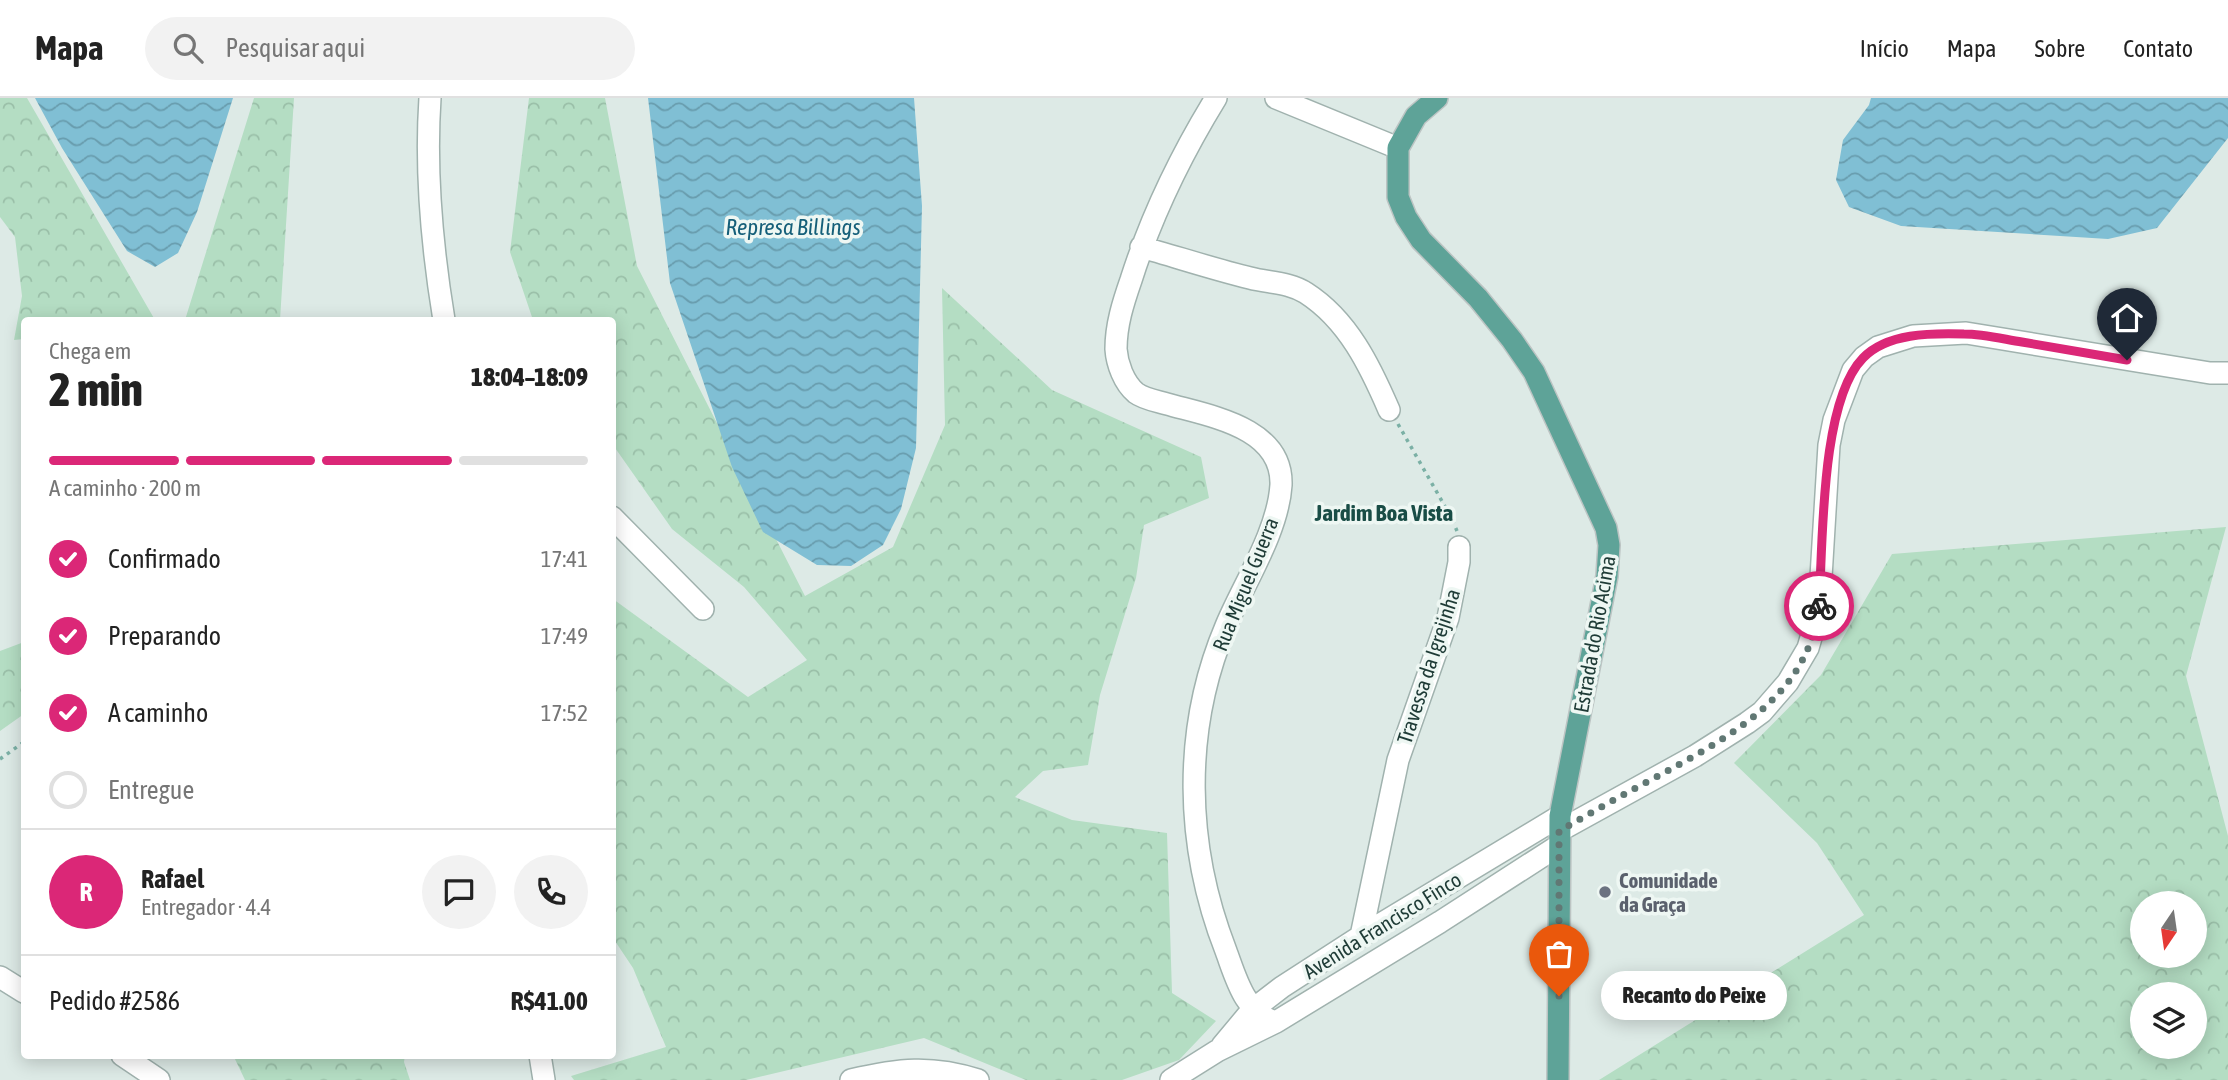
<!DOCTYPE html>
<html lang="pt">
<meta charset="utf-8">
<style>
:root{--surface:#fff;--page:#f2f2f2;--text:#222;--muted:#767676;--line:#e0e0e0;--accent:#db2777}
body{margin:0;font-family:"Asap Condensed",sans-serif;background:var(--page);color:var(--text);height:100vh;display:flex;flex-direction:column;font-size:26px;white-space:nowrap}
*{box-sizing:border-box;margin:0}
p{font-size:23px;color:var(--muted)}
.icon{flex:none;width:38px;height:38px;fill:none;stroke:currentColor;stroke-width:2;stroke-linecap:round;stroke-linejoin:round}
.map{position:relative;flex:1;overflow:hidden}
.sheet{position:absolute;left:21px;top:219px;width:595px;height:742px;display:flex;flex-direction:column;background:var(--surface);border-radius:7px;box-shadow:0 4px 18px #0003}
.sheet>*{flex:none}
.needle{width:46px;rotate:193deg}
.controls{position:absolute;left:2130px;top:793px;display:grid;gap:14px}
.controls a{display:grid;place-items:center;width:77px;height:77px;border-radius:50%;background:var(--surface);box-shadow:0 4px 18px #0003;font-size:35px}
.pin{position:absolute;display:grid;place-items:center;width:60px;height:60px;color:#fff;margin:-72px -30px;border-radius:50% 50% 50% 0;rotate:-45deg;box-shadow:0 0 7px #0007}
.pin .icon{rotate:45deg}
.courier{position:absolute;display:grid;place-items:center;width:70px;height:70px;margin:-35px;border:5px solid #db2777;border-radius:50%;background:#fff;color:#222;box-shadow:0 2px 9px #0007}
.bubble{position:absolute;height:49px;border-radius:24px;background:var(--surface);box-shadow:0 4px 18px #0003;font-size:23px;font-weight:800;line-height:49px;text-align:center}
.overview em{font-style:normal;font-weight:800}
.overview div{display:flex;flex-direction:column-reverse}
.overview{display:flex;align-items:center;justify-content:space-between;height:119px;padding:0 28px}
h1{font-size:46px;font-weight:800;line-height:52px}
.bar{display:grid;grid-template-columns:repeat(4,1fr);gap:10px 7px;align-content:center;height:84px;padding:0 28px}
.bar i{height:9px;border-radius:5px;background:var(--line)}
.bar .selected{background:var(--accent)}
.bar p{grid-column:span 4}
.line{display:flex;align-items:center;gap:18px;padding:0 28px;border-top:2px solid var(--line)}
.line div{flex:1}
.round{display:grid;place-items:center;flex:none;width:74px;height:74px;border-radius:37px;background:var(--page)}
ol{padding:0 28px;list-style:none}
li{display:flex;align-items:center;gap:21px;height:77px}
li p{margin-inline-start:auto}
li .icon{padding:7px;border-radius:50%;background:var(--accent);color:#fff;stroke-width:4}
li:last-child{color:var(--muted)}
li i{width:38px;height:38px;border:4px solid var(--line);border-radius:50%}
header{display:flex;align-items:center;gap:42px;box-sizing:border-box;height:98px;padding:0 35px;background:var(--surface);border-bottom:2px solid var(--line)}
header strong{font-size:33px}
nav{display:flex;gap:38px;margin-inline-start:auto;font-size:24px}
.search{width:490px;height:63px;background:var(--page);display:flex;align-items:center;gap:18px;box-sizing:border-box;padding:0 24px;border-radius:38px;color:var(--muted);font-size:26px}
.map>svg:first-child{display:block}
.forest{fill:url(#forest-crowns);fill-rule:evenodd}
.water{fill:url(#water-waves)}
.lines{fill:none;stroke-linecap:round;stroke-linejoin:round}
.minor-casing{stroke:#a0b2ae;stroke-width:24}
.major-casing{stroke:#bcc4c3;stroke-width:24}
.path{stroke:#7bb0a5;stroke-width:3.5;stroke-dasharray:3.5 5;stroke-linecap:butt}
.minor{stroke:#fff;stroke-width:21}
.major{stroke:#5ea398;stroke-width:21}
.done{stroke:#617874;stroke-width:7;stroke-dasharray:0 12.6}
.route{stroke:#db2777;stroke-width:9}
.worship-dot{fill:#6b7280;stroke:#eef7f3;stroke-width:2.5}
.labels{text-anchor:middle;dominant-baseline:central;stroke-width:7;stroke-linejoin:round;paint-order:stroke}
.street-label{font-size:21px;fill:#1e3b36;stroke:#eef7f3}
.worship-label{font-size:21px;font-weight:bold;fill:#5b616d;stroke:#eef7f3;text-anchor:start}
.water-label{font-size:23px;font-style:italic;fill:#155f79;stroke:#eef7f3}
.neighbourhood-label{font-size:23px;font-weight:bold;fill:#194d46;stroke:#eef7f3}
</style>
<header>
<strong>Mapa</strong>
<div class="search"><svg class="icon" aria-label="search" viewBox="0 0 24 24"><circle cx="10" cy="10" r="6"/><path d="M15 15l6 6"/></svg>Pesquisar aqui</div>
<nav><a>Início</a><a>Mapa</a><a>Sobre</a><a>Contato</a></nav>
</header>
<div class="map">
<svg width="2228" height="982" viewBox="0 0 2228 982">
<defs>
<pattern id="forest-crowns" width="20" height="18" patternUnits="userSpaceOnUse" patternTransform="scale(1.75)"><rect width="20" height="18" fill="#b4ddc3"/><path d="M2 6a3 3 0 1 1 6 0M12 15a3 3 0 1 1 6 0" fill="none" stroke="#9abfa8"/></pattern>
<pattern id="water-waves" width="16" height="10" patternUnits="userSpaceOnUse" patternTransform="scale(1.75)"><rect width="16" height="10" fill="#80bfd4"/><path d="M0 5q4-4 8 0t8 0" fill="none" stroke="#689cad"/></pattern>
</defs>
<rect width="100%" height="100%" fill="#ddeae6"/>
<!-- forest -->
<path class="forest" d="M0,0H27L155,222H24V241L14,242L22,198L15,139L0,119Z
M254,0H294L280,222H185Z
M529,0H605L637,168L805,498L893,449L945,327L942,190L1052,292L1201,359L1209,400L1144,427L1136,480L1100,597L1088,667L1043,673L1015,699L1072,722L1167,735L1172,895L1216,923L1179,962L1122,982H1026L924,940L746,982H574L571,978L666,949L633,870L613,840V501L748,599L807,562L744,489L672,431L613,347L612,222H533L510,154Z
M2226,429L2186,578L2228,738V982H1599L1864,817L1817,745L1734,665L1821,577L1892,456ZM2142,805H2194V858H2142ZM2143,896H2194V948H2142Z
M24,544V616L0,633V553Z
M233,957H405L404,964L410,982H245Z"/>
<!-- water -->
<path class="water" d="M35,0H233L197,114L178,155L155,169L127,153L62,50Z
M648,0H914L922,108L916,350L901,411L883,447L851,468L817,467L763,434L732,369L670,185Z
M1871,0H2228V40L2157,130L2108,141L1901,128L1849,109L1836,82L1843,42L1869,7Z"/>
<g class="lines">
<defs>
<path id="minor" d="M430,0C425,74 432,149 444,222
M1216,0C1181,57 1151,119 1131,182C1123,205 1116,227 1116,251C1117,266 1124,285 1136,295C1144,301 1157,303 1167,306C1209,318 1283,329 1281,387C1278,434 1244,485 1226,528C1182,632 1185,748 1226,853C1236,880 1245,916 1276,924
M1276,0L1398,50
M1141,149C1177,159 1213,171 1250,180C1269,185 1289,184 1306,195C1348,222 1370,268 1389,312
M612,419L703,511
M1559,733L1695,658L1747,625L1762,614L1788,584L1808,550L1819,512L1829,347L1834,322L1853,272L1864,259L1878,249L1913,238L1966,235L2210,275H2228
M1361,838L1398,662L1448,520L1459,464V449
M0,879L24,894
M1222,948L1252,912L1282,889L1361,838L1560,718
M122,957L159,982
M540,957L544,982
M851,982C898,971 931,967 978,982
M1171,982L1217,953L1276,924L1440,824L1558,748"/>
<path id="major" d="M1437,0L1416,18L1398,50V99L1406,119L1421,142L1478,200L1512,242L1534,274L1606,430L1609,447L1607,478L1560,718L1558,982"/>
</defs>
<!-- minor casing -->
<use href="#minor" class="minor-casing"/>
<!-- major casing -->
<use href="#major" class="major-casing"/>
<!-- path -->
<path class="path" d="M1398,326L1451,419L1457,433
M0,661L24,644"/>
<!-- minor -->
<use href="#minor" class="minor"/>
<!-- major -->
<use href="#major" class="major"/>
</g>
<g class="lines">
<!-- done -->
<path class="done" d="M1559,898V733C1593,714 1627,694 1662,676C1732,637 1809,597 1819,508"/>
<!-- route -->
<path class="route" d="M1819,508C1823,447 1820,304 1863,260C1887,235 1931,235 1964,236C1983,236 2003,241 2022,244C2057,250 2092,256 2127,262"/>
</g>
<!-- markers -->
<circle class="worship-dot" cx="1605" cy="794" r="7"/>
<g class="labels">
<!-- street labels -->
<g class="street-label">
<text transform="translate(1245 486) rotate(-68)">Rua Miguel Guerra</text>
<text transform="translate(1594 536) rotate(-80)">Estrada do Rio Acima</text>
<text transform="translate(1428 568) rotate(-72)">Travessa da Igrejinha</text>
<text transform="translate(1382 827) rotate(-32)">Avenida Francisco Finco</text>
</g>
<!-- worship labels -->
<g class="worship-label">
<text x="1619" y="782">Comunidade<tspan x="1619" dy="24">da Graça</tspan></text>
</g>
<!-- water labels -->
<g class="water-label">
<text x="793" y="129">Represa Billings</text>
</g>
<!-- neighbourhood labels -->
<g class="neighbourhood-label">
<text x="1384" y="415">Jardim Boa Vista</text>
</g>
</g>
</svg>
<div class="controls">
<a><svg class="needle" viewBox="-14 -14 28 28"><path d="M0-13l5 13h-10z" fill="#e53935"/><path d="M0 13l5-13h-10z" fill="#767676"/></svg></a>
<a><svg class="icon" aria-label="layers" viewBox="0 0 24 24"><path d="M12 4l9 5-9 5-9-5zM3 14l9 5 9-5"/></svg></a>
</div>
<div class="pin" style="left:1559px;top:898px;background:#ea580c"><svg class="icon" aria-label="bag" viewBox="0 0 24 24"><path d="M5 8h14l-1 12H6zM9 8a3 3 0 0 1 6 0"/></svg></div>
<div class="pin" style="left:2127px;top:262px;background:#1f2937"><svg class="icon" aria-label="home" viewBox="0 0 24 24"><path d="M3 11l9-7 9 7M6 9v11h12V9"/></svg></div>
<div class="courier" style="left:1819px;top:508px"><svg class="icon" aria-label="bike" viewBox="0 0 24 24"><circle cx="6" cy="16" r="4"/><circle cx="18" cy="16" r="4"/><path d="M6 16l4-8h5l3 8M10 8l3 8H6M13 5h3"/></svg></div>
<div class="bubble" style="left:1601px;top:873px;width:186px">Recanto do Peixe</div>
<section class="sheet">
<div class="overview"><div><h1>2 min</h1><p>Chega em</p></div><em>18:04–18:09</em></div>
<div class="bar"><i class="selected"></i><i class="selected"></i><i class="selected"></i><i></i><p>A caminho · 200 m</p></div>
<ol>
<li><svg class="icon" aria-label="check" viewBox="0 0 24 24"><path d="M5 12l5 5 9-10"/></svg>Confirmado<p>17:41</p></li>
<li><svg class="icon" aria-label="check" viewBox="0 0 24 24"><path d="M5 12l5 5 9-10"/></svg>Preparando<p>17:49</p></li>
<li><svg class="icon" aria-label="check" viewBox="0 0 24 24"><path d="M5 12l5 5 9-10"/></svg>A caminho<p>17:52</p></li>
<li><i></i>Entregue</li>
</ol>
<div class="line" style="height:126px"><b class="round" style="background:var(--accent);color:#fff">R</b><div><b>Rafael</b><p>Entregador · 4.4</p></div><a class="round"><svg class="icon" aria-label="chat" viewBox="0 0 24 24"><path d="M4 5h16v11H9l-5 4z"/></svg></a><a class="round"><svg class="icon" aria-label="phone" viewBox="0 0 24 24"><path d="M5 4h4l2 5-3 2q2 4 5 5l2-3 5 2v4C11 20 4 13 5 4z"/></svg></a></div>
<div class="line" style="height:91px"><div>Pedido #2586</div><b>R$41.00</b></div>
</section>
</div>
